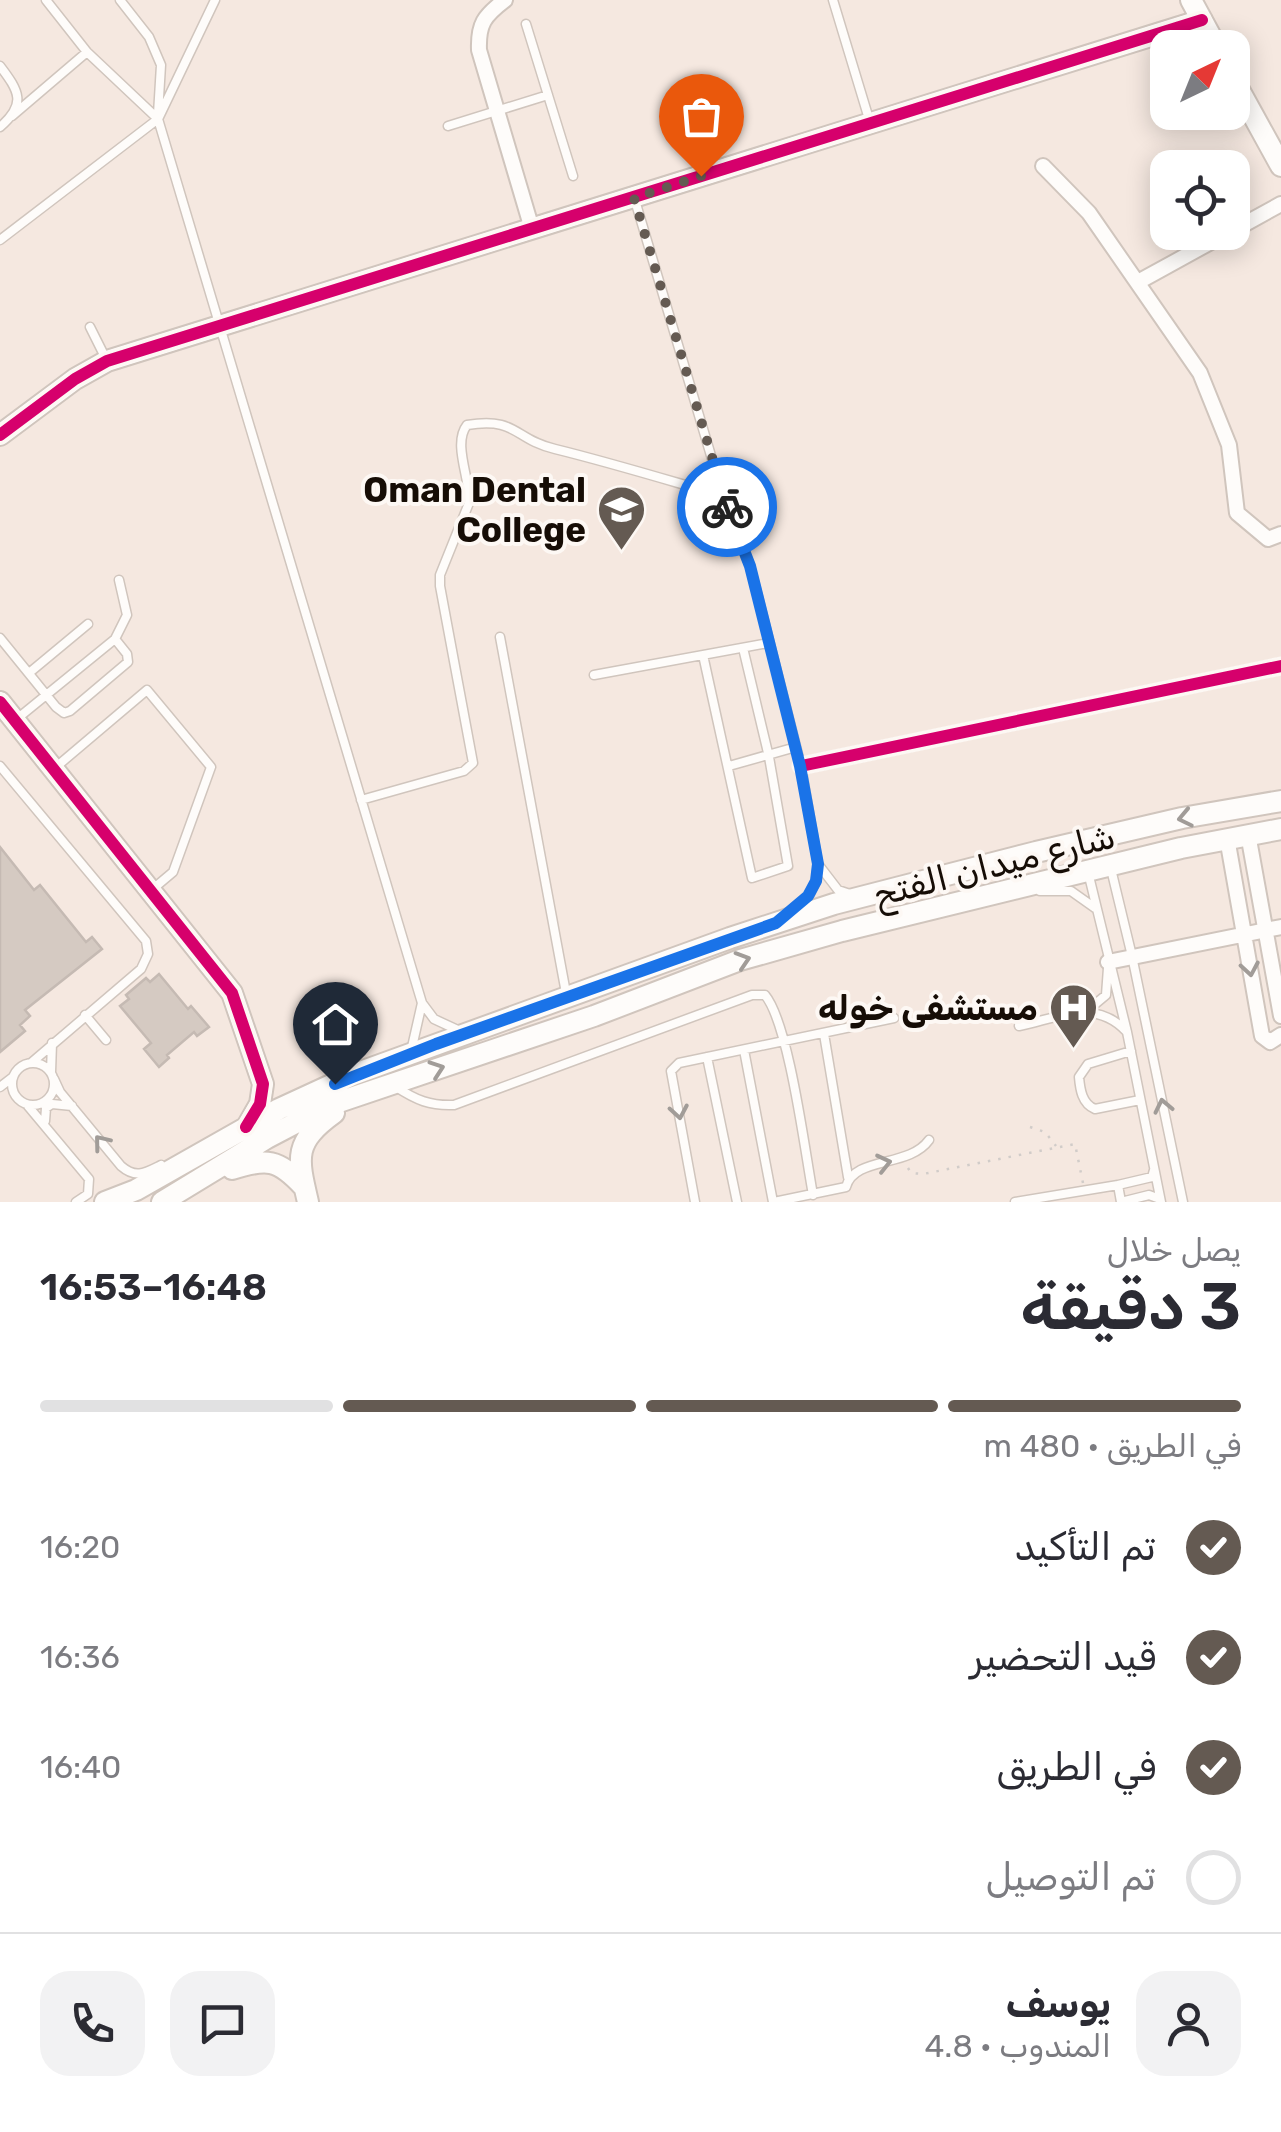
<!DOCTYPE html>
<html lang="ar">
<meta charset="utf-8">
<style>
:root{--surface:#fff;--page:#f2f2f3;--text:#2b2b33;--muted:#7c7c81;--line:#e1e1e2;--accent:#645a52}
body{margin:0;font-family:Rubik,Vazirmatn,sans-serif;background:var(--page);color:var(--text);direction:rtl;height:100vh;display:flex;flex-direction:column;font-size:38px;white-space:nowrap}
*{box-sizing:border-box;margin:0}
p{font-size:32px;color:var(--muted)}
.icon{flex:none;width:55px;height:55px;fill:none;stroke:currentColor;stroke-width:2;stroke-linecap:round;stroke-linejoin:round}
.map{position:relative;height:1202px;overflow:hidden;direction:ltr}
.side{display:flex;flex-direction:column;background:var(--surface);flex:1}
.side>*{flex:none}
.needle{width:65px;rotate:43deg}
.buttons{position:absolute;left:1150px;top:30px;display:grid;gap:20px}
.buttons a{display:grid;place-items:center;width:100px;height:100px;border-radius:20px;background:var(--surface);box-shadow:0 5px 25px #0003;font-size:50px}
.pin{position:absolute;display:grid;place-items:center;width:85px;height:85px;color:#fff;margin:-102px -42px;border-radius:50% 50% 50% 0;rotate:-45deg;box-shadow:0 0 10px #0007}
.pin .icon{rotate:45deg}
.courier{position:absolute;display:grid;place-items:center;width:100px;height:100px;margin:-50px;border:8px solid #1a73e8;border-radius:50%;background:#fff;color:#222;box-shadow:0 2px 12px #0007}
.head em{font-style:normal;font-weight:600}
.head div{display:flex;flex-direction:column-reverse}
.head{display:flex;align-items:center;justify-content:space-between;height:170px;padding:0 40px}
h1{font-size:65px;font-weight:600;line-height:75px}
.bar{display:grid;grid-template-columns:repeat(4,1fr);gap:15px 10px;align-content:center;height:120px;padding:0 40px}
.bar i{height:12px;border-radius:8px;background:var(--line)}
.bar .active{background:var(--accent)}
.bar p{grid-column:span 4}
.line{display:flex;align-items:center;gap:25px;padding:0 40px;border-top:2px solid var(--line)}
.line div{flex:1}
.round{display:grid;place-items:center;flex:none;width:105px;height:105px;border-radius:30px;background:var(--page)}
ol{padding:0 40px;list-style:none}
li{display:flex;align-items:center;gap:30px;height:110px}
li p{margin-inline-start:auto}
li .icon{padding:10px;border-radius:50%;background:var(--accent);color:#fff;stroke-width:4}
li:last-child{color:var(--muted)}
li i{width:55px;height:55px;border:5px solid var(--line);border-radius:50%}
.map>svg:first-child{display:block}
.building{fill:#d5cac2;stroke:#c5bab3;stroke-width:2.5}
.lines{fill:none;stroke-linecap:round;stroke-linejoin:round}
.lane-casing{stroke:#d0c5bd;stroke-width:11}
.street-casing{stroke:#d0c5bd;stroke-width:18}
.secondary-casing{stroke:#d0c5bd;stroke-width:24}
.path{stroke:#d1ccc9;stroke-width:2.5;stroke-dasharray:2.5 8;stroke-linecap:butt}
.lane{stroke:#fefcfa;stroke-width:8}
.street{stroke:#fefcfa;stroke-width:14}
.secondary{stroke:#fefcfa;stroke-width:20}
.cycleway-casing{stroke:#fdf8f4;stroke-width:19}
.cycleway{stroke:#d6006c;stroke-width:12}
.oneway{stroke:#a19c98}
.done{stroke:#645a52;stroke-width:10;stroke-dasharray:0 18}
.route{stroke:#1a73e8;stroke-width:12}
.labels{text-anchor:middle;dominant-baseline:central;stroke-width:8;stroke-linejoin:round;paint-order:stroke}
.poi-label{font-size:35px;font-weight:bold;fill:#160d06;stroke:#fdf8f4;text-anchor:end}
.street-label{font-size:35px;fill:#160d06;stroke:#fdf8f4}
</style>
<div class="map">
<svg width="1281" height="1202" viewBox="0 0 1281 1202">
<rect width="100%" height="100%" fill="#f5e8e0"/>
<!-- building -->
<path class="building" d="M0,847L34,890L40,885L86,942L92,937L102,949L25,1010L30,1016L20,1025L25,1031L0,1052Z
M159,974L188,1009L191,1006L209,1027L197,1036L194,1032L167,1055L169,1058L159,1067L144,1049L151,1043L120,1006L129,999L126,995L146,978L150,982Z"/>
<g class="lines">
<defs>
<path id="lane" d="M120,0L149,37L161,65L158,114
M215,0L158,119L422,1003L434,1019L462,1032
M833,0L869,119
M526,24L573,176
M0,66C19,91 27,104 0,127
M12,116L87,52
M448,126L548,95
M634,197L723,496L750,566L801,766L818,864L816,881L809,896L794,909
M0,240L158,119L87,52L46,0
M90,327L105,357
M500,637L566,993
M0,638L56,707L64,713L70,711L128,662L127,654L115,639
M703,655L752,878L788,866L769,757L743,648
M29,673L88,624
M594,675L768,643
M18,718L115,639L127,615L119,580
M0,766L146,941L148,954L141,969L31,1063
M729,766L796,747
M56,767L147,690L211,767L173,872L154,888
M361,800L464,771L473,763L440,586V575L469,503C471,480 452,444 467,425C518,417 513,439 555,449C612,463 667,480 723,496
M818,864L838,890L850,894
M1111,869L1132,956L1183,1202
M1088,872L1127,1032L1161,1202
M1040,891H1071L1095,908
M1088,1010L1106,995L1108,968
M85,1015L106,1040
M1019,1026C1058,1018 1095,998 1126,1031
M824,1034L848,1177
M412,1047L422,1003
M744,1050L773,1202
M1131,1051L1088,1064L1079,1077C1080,1089 1082,1104 1095,1109L1140,1100
M707,1057L737,1202
M12 1084a21 21 0 1 1 42 0a21 21 0 1 1-42 0Z
M51,1072L52,1043
M54,1079L60,1092L121,1166C136,1179 145,1173 161,1165
M0,1087L13,1077
M396,1087C416,1100 430,1106 454,1105L752,995H765C789,1024 805,1152 813,1195
M28,1106L89,1179L88,1194L76,1202
M45,1121L46,1108L52,1104L72,1106
M1118,1185L1152,1177L1154,1170
M695,1202L671,1071L679,1063L894,1018
M774,1202L846,1187C854,1156 909,1168 929,1140
M1015,1202L1118,1185L1121,1202
M1121,1202L1149,1195L1160,1199"/>
<path id="street" d="M505,0C484,16 478,24 479,50L532,229
M1043,166L1089,213L1200,373L1229,445L1237,513L1268,539L1281,534
M1232,231L1281,204
M1138,282L1229,232
M801,766L1281,666
M1248,834L1281,1016
M1227,838L1262,1036L1270,1042L1281,1035
M1108,962L1281,927"/>
<path id="secondary" d="M1191,0L1217,48
M1232,77L1281,166
M0,435L75,379L107,361L1202,20
M0,702L232,993L263,1084L260,1104L248,1125
M232,1169C267,1158 278,1159 303,1186
M105,1202L136,1190L279,1109L355,1074L730,938L834,904L1036,852L1182,818L1281,801
M162,1202L267,1138L330,1105L594,1016L740,960L842,931L1181,848L1281,829
M308,1202C297,1156 294,1142 334,1113"/>
</defs>
<!-- lane casing -->
<use href="#lane" class="lane-casing"/>
<!-- street casing -->
<use href="#street" class="street-casing"/>
<!-- secondary casing -->
<use href="#secondary" class="secondary-casing"/>
<!-- path -->
<path class="path" d="M1030,1127L1045,1132L1056,1146
M908,1168L911,1173L923,1174L1075,1144L1083,1183"/>
<!-- lane -->
<use href="#lane" class="lane"/>
<!-- street -->
<use href="#street" class="street"/>
<!-- secondary -->
<use href="#secondary" class="secondary"/>
<defs>
<path id="cycleway" d="M0,435L75,379L107,361L1202,20
M0,702L232,993L263,1084L260,1104L246,1127
M801,766L1281,666"/>
</defs>
<!-- cycleway casing -->
<use href="#cycleway" class="cycleway-casing"/>
<!-- cycleway -->
<use href="#cycleway" class="cycleway"/>
</g>
<!-- one-way arrows -->
<defs><path id="oneway-chevron" d="M-2-3.5L2.5 0L-2 3.5" fill="none" stroke-width="1.6" stroke-linecap="round" stroke-linejoin="round" transform="scale(2.5)"/></defs>
<g class="oneway">
<use href="#oneway-chevron" transform="translate(1185 818) rotate(168)"/>
<use href="#oneway-chevron" transform="translate(743 960) rotate(-18)"/>
<use href="#oneway-chevron" transform="translate(1250 969) rotate(80)"/>
<use href="#oneway-chevron" transform="translate(437 1069) rotate(-19)"/>
<use href="#oneway-chevron" transform="translate(1163 1106) rotate(-102)"/>
<use href="#oneway-chevron" transform="translate(679 1112) rotate(80)"/>
<use href="#oneway-chevron" transform="translate(101 1142) rotate(-129)"/>
<use href="#oneway-chevron" transform="translate(884 1163) rotate(-13)"/>
</g>
<g class="lines">
<!-- done -->
<path class="done" d="M701,176L634,198L727,507"/>
<!-- route -->
<path class="route" d="M335,1084L436,1044L776,923L808,896L816,881L818,864L800,766L750,566L727,507"/>
</g>
<!-- icons -->
<defs>
<symbol id="university-pin" viewBox="-11 -11 22 30"><path d="M0 17L-7.5 6A9.5 9.5 0 1 1 7.5 6Z" fill="#645a52" stroke="#fdf8f4"/><path d="M0-5L7-2L0 1L-7-2ZM-4 1L0 2.5L4 1V4Q0 6-4 4Z" fill="#fff"/></symbol>
<symbol id="hospital-pin" viewBox="-11 -11 22 30"><path d="M0 17L-7.5 6A9.5 9.5 0 1 1 7.5 6Z" fill="#645a52" stroke="#fdf8f4"/><path d="M-5-5h3v3.5h4V-5h3V5h-3V1.5h-4V5h-3Z" fill="#fff"/></symbol>
</defs>
<g fill-rule="evenodd">
<use href="#university-pin" x="594" y="482" width="55" height="75"/>
<use href="#hospital-pin" x="1046" y="980" width="55" height="75"/>
</g>
<g class="labels">
<!-- poi labels -->
<g class="poi-label">
<text x="586" y="490">Oman Dental<tspan x="586" dy="40">College</tspan></text>
<text x="1038" y="1008">مستشفى خوله</text>
</g>
<!-- street labels -->
<g class="street-label">
<text transform="translate(994 865) rotate(-14)">شارع ميدان الفتح</text>
</g>
</g>
</svg>
<div class="buttons">
<a><svg class="needle" viewBox="-14 -14 28 28"><path d="M0-13l5 13h-10z" fill="#e53935"/><path d="M0 13l5-13h-10z" fill="#7c7c81"/></svg></a>
<a><svg class="icon" aria-label="locate" viewBox="0 0 24 24"><circle cx="12" cy="12" r="6"/><path d="M12 2v4M12 18v4M2 12h4M18 12h4"/></svg></a>
</div>
<div class="pin" style="left:701px;top:176px;background:#ea580c"><svg class="icon" aria-label="bag" viewBox="0 0 24 24"><path d="M5 8h14l-1 12H6zM9 8a3 3 0 0 1 6 0"/></svg></div>
<div class="pin" style="left:335px;top:1084px;background:#1f2937"><svg class="icon" aria-label="home" viewBox="0 0 24 24"><path d="M3 11l9-7 9 7M6 9v11h12V9"/></svg></div>
<div class="courier" style="left:727px;top:507px"><svg class="icon" aria-label="bike" viewBox="0 0 24 24"><circle cx="6" cy="16" r="4"/><circle cx="18" cy="16" r="4"/><path d="M6 16l4-8h5l3 8M10 8l3 8H6M13 5h3"/></svg></div>
</div>
<section class="side">
<div class="head"><div><h1>3 دقيقة</h1><p>يصل خلال</p></div><em>16:48–16:53</em></div>
<div class="bar"><i class="active"></i><i class="active"></i><i class="active"></i><i></i><p>في الطريق · 480 m</p></div>
<ol>
<li><svg class="icon" aria-label="check" viewBox="0 0 24 24"><path d="M5 12l5 5 9-10"/></svg>تم التأكيد<p>16:20</p></li>
<li><svg class="icon" aria-label="check" viewBox="0 0 24 24"><path d="M5 12l5 5 9-10"/></svg>قيد التحضير<p>16:36</p></li>
<li><svg class="icon" aria-label="check" viewBox="0 0 24 24"><path d="M5 12l5 5 9-10"/></svg>في الطريق<p>16:40</p></li>
<li><i></i>تم التوصيل</li>
</ol>
<div class="line" style="height:180px"><a class="round"><svg class="icon" aria-label="person" viewBox="0 0 24 24"><circle cx="12" cy="8" r="4"/><path d="M4 21q1-7 8-7t8 7"/></svg></a><div><b>يوسف</b><p>المندوب · 4.8</p></div><a class="round"><svg class="icon" aria-label="chat" viewBox="0 0 24 24"><path d="M4 5h16v11H9l-5 4z"/></svg></a><a class="round"><svg class="icon" aria-label="phone" viewBox="0 0 24 24"><path d="M5 4h4l2 5-3 2q2 4 5 5l2-3 5 2v4C11 20 4 13 5 4z"/></svg></a></div>
</section>
